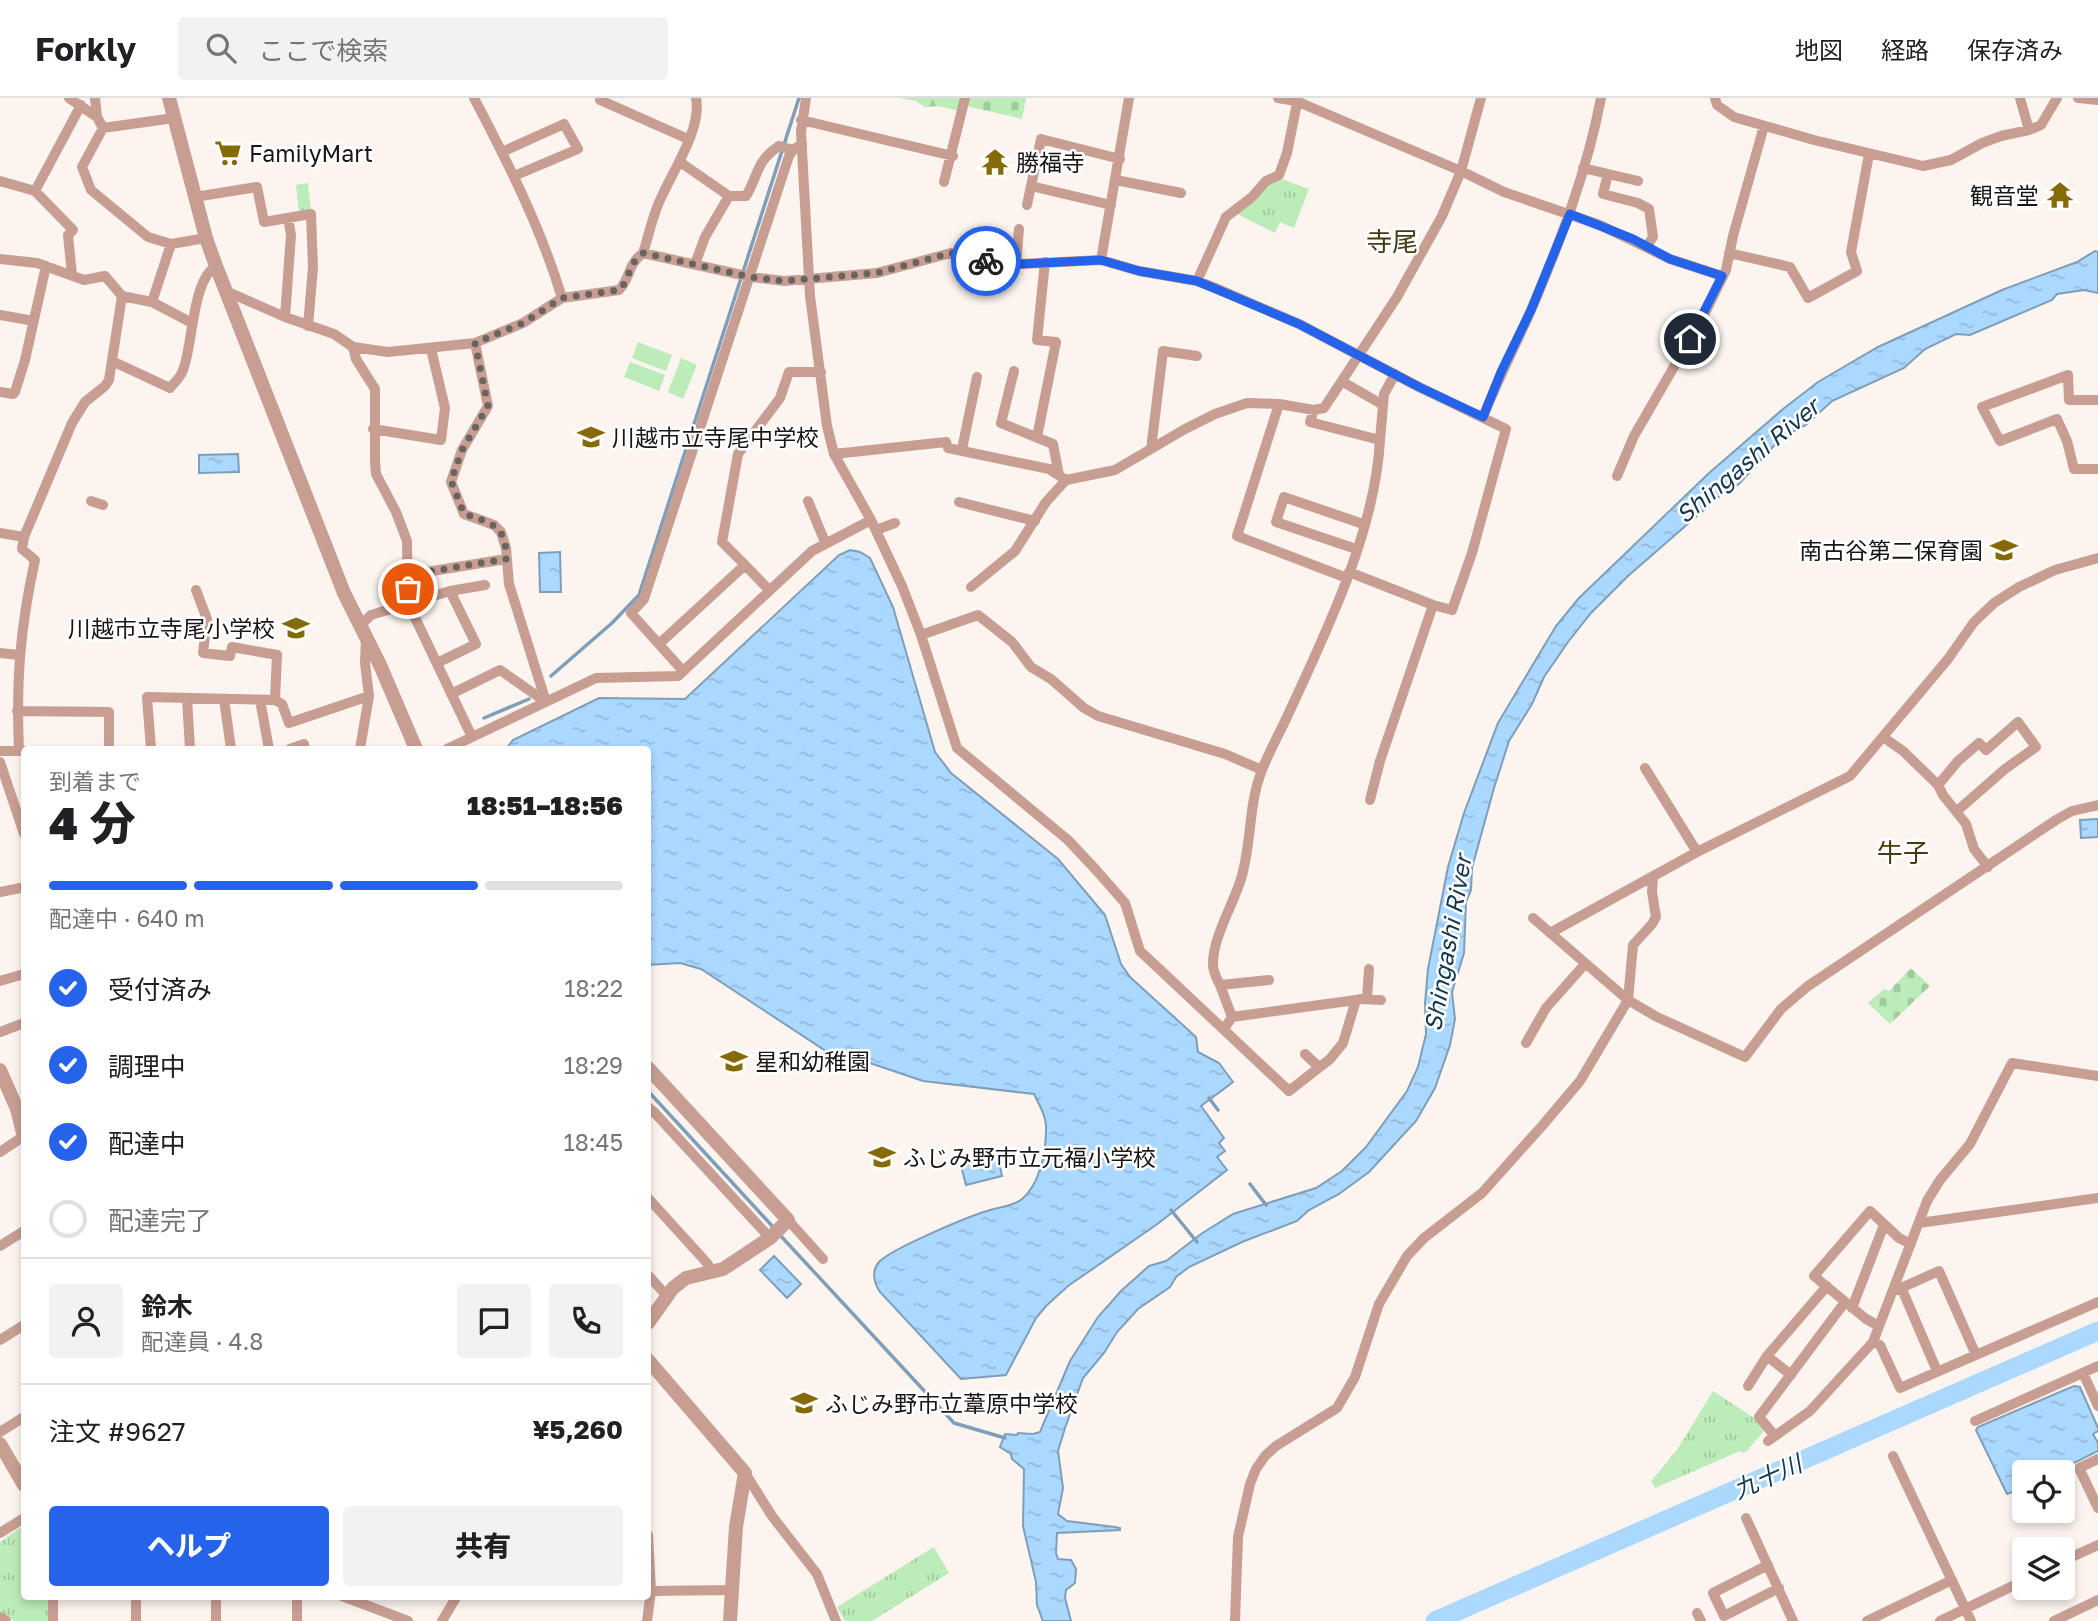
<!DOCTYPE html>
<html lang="ja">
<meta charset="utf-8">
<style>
:root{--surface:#fff;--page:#f2f2f2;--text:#202124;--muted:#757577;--line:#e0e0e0;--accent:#2563eb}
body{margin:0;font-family:"Golos Text","Noto Sans JP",sans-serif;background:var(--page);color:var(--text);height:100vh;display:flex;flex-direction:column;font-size:26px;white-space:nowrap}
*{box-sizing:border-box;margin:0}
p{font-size:23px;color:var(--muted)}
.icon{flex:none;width:38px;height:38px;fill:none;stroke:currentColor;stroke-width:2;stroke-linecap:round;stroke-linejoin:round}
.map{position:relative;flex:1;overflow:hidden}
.details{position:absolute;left:21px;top:648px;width:630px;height:854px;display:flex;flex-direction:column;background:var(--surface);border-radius:7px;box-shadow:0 4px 10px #0003}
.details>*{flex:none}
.buttons{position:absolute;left:2012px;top:1362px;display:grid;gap:14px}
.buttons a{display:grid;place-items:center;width:63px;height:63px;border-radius:7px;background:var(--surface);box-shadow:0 4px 10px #0003;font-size:35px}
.pin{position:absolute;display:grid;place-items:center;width:60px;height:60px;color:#fff;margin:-30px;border:4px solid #fff;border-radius:50%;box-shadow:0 2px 7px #0007}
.courier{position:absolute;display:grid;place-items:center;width:70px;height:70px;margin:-35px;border:5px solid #2563eb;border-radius:50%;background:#fff;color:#222;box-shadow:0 2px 9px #0007}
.head em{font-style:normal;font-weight:800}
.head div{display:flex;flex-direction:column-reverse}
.head{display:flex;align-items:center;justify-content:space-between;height:119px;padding:0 28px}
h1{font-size:46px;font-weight:800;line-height:52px}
.bar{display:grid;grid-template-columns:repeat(4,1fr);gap:10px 7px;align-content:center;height:84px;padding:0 28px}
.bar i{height:9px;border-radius:5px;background:var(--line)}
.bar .current{background:var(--accent)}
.bar p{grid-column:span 4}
.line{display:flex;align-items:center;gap:18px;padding:0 28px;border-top:2px solid var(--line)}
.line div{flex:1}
.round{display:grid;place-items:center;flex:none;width:74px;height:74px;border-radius:7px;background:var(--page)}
ol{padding:0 28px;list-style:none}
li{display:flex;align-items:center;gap:21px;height:77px}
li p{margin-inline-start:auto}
li .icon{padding:7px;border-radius:50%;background:var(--accent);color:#fff;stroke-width:4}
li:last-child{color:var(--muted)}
li i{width:38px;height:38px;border:4px solid var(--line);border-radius:50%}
.button{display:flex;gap:14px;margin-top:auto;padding:14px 28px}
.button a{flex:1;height:80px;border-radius:7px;background:var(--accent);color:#fff;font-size:28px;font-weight:800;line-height:80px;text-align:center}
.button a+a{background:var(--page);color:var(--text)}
header{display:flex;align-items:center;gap:42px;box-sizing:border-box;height:98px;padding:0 35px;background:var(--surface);border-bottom:2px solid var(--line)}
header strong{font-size:33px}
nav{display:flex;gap:38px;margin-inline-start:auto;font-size:24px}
.search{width:490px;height:63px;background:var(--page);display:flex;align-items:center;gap:18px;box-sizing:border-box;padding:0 24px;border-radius:7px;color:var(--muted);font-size:26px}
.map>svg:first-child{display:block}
.green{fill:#bcecb9}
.forest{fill:url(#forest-firs)}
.cemetery{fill:url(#cemetery-stones)}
.park{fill:url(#park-tufts)}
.water{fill:url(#water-ripples);stroke:#7f9eb9;stroke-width:2}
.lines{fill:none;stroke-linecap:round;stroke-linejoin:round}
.stream{stroke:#7f9eb9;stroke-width:3.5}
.river{stroke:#abd8ff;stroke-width:19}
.minor{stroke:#c89e93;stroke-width:10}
.tertiary{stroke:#c89e93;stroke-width:14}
.done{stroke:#686461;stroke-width:7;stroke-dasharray:0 12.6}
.route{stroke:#2563eb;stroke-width:9}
.labels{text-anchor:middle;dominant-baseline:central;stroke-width:5;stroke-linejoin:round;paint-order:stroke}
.poi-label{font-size:23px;fill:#191615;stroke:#fff;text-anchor:start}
.water-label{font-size:24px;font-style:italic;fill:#163750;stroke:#fff}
.quarter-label{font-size:26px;fill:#473a11;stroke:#fff}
</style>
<header>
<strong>Forkly</strong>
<div class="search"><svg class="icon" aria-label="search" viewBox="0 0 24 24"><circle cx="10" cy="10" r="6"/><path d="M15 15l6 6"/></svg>ここで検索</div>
<nav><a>地図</a><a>経路</a><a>保存済み</a></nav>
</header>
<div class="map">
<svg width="2098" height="1523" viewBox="0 0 2098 1523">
<defs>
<pattern id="forest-firs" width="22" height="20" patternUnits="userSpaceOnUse" patternTransform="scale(1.75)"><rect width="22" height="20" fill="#bcecb9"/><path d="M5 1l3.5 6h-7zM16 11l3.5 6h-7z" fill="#a1ca9e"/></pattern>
<pattern id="cemetery-stones" width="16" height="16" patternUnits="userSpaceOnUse" patternTransform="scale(1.75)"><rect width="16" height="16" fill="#bcecb9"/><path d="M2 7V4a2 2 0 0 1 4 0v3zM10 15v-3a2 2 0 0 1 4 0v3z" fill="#a1ca9e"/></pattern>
<pattern id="park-tufts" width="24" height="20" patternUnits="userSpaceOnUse" patternTransform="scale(1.75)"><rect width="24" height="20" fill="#bcecb9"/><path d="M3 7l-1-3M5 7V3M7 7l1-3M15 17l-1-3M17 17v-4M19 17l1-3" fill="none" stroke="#a1ca9e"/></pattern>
<pattern id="water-ripples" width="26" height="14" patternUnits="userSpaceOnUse" patternTransform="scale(1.75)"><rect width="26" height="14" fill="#abd8ff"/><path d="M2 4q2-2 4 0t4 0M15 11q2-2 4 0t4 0" fill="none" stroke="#93b9da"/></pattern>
</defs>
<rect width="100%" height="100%" fill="#fbf4ef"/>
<!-- green -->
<path class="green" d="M638,244L672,257L666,273L632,260Z
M681,260L697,267L683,301L668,294Z
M630,264L665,277L659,293L624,279Z"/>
<!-- forest -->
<path class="forest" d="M900,0H963L959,13L938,8L925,9L916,3Z"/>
<!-- cemetery -->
<path class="cemetery" d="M968,0H1026L1022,21L966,8Z
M1911,870L1930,888L1890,926L1868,905L1884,891L1889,893Z"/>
<!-- park -->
<path class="park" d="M1282,81L1309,91L1294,130L1280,124L1275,135L1235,115L1268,86Z
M308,85L311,112L299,115L296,87Z
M1713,1293L1754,1320L1765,1331L1763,1334L1747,1353L1742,1355L1740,1353L1655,1390L1651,1383L1677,1352Z
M24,1427V1498H49V1523H14L0,1514V1444Z
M934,1449L949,1475L872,1523H845L837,1509Z"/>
<!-- water -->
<path class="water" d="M2095,153L2098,154V195L2084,192L2057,196L2052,202L1970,237L1956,236L1925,251L1904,270L1832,303L1806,327L1781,340L1739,386L1721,397L1628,478L1591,515L1568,544L1544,579L1532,606L1509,643L1494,690L1472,770L1471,792L1466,804L1464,855L1452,894L1455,921L1450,947L1435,990L1416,1023L1369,1074L1339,1096L1309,1112L1297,1123L1242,1144L1189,1169L1176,1179L1170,1189L1138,1211L1117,1234L1104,1255L1083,1280L1065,1330L1058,1353L1063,1390L1058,1416L1067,1423L1115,1429L1120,1430V1432L1057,1435L1056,1455L1058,1461L1071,1462L1076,1471L1075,1485L1066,1492L1065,1500L1071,1523H1043L1037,1507L1036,1484L1023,1428L1024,1371L1012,1361L1011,1356L1000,1349L1005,1336L1017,1337L1018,1335L1033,1336L1040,1334L1070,1263L1098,1219L1121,1193L1149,1168L1166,1163L1201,1136L1233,1116L1316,1090L1342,1073L1366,1049L1407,993L1418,969L1426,936L1425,905L1428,871L1448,769L1464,715L1498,625L1556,528L1579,500L1708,376L1783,311L1818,284L1878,249L2002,192L2077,164Z
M238,356L239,374L199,375V357Z
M850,452L860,454L870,460L893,509L935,654L951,675L1058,761L1105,817L1121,866L1130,879L1196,939L1198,954L1219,965L1233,984L1201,1008L1224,1040L1219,1045L1225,1053L1217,1059L1227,1072L1156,1127L1068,1188L1046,1208L1036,1220L1006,1277L961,1281L880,1194C874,1185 871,1173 879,1164C891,1151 967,1119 987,1113C998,1109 1013,1109 1022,1101C1040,1086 1046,1054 1046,1031C1047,1019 1039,1007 1034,996L923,983L864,963L838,961L701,871L680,865L648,867V651H506L513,642L599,600L685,601L839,457Z
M560,454L561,494H540L539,455Z
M2098,721V739L2081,740L2080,722Z
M998,1059L1002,1078L966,1087L961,1068Z
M774,1158L801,1186L787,1200L760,1172Z
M2074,1288L2080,1289L2098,1330V1333L2093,1336L2098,1345V1353L2056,1374H2025V1389L2007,1396L1976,1332L1978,1329Z"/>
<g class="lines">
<!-- stream -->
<path class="stream" d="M551,578L612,525L639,497L799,0
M484,620L529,601
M648,993L774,1130
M1209,1000L1218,1012
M1250,1086L1266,1107
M1171,1112L1197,1144
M779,1136L954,1325L1005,1340"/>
<!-- river -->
<path class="river" d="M1435,1523L2098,1233"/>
<!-- minor -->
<path class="minor" d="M69,0L97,19L103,30L174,20
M95,0L97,19
M474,0C508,65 541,130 562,200
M806,0L801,34L810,198L827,328L834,356L871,422L902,488L921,537L957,650L1068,742L1097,773L1125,805L1140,853L1155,867L1289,993L1330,961L1343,945L1356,902L1232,919L1224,931
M1278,0L1296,3L1461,73L1504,94L1600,127L1670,161L1722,178
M1715,0L1717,7L1734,19L1814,42L1923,68L1951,62L1982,45L2001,38L2029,32L2041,27L2057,0
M2020,0L2029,32
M2078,0L2098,2
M600,2L688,41
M801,22L953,58
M103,30L82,69L91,92L148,139L171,146L206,140
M502,54L564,26L578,51L514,78
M680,64L729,98H746C759,77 755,64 779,48L793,52
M1583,70L1638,83
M1608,76L1603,96L1638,105L1649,111L1653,139L1646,149
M1116,82L1181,95
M0,83L35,93L73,132L68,137L72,177
M944,84L965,0
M1031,88L1111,107
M35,93L81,7
M195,99L257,89L264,124L311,116L313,169L308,228
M1027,107L1041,41L1120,61
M643,155C649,137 653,115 662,98C674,71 702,30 696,0
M1729,155L1790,169L1808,200L1857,173L1851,154L1869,56
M0,161L37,165L84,182L105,178L122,198L152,204L192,225
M1101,162L1129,0
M695,166L705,139L729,98
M1016,166L1019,131
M1197,183L1226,119L1252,99L1266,83L1279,77L1287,55L1298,0
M228,194L285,219L334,236L353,249L388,254L475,245L523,225L562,200L619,192C631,180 627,167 643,155L751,179L784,183L877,175L951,155L1002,167L1101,162L1139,173L1197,183L1218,191L1299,226L1419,289L1506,331L1472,455L1452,512L1433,507L1349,474
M152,204L171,146
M0,217L34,223
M285,219L291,137L288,120
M475,245L488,308L462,352L451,384L464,416L494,427L501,434L506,450L509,486L546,604
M353,249L356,261L375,291V364L376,376L396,414L407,443L408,505L472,639
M112,263L170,290C175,284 181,279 183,272C193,247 192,182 216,168
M1014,273L1001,325L1053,346L1059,377
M1343,284L1383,307
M0,294L13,296L15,294L25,262L46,168
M2098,302H2069L2068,277L1982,309L2000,343L2057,321L2067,343L2074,371H2098
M1279,306L1237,438L1347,480
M1483,319C1498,281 1516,247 1532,210C1561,142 1587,73 1601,0
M373,331L441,342L445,310L431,251
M1037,339L1056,244L1037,242L1045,164
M1380,342L1384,296L1395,276
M962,351L977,279
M1151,351L1163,253L1197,258
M834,356L946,344L948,350L1049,371L1066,382L1115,372L1185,331L1215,316L1247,305L1279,306L1314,312L1324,310L1397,199L1442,118L1461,73L1481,0
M1617,378L1634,338L1705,215L1726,172L1733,138L1764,28
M91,403L103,407
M808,403L825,444
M959,404L1035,423
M876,432L895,425
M0,435L24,439
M1356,451L1276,424L1284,399L1363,426
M745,467L722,444L738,356L780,300L789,274H821
M408,477L506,461
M971,489L1015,453L1046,404L1066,382
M196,492L207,521L203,555L230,558L232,549L277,557L275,602L282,606L289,625L369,598L365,565L366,540
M450,493L485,487
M360,528L371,517L450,493L476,546L437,565
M921,537L978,517L1012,544L1031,569L1051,581L1084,610L1098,618L1225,656L1262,672
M659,546L745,467L769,492
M0,555L19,557
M683,573L631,515L644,501L789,58L793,52L802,46
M451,596L500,572L546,604
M187,600L190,651
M224,601L231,651
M260,602L269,651
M17,613L109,614V651
M1883,639L1903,653L1938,687L1943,697L1966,726L1974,751L1988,769
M151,651L147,599L275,602
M290,651L304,646L305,651
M360,651L369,598
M447,651L596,580L678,578L812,453L871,422
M19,652C16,583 20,530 35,462L22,451L24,439L72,325L85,304L105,288L109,282L122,198
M0,653H24
M0,664L24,736
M1645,670L1697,754
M1938,687L1958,663L1979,645L1986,652L2018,624L2036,649L2005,671L1957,713
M1370,702L1380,663L1433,507
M0,794L20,790
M1533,820L1628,902
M1550,835L1697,754L1850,678L1948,561L1974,524L1994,505L2019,489L2055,472L2098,460
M0,883L24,876
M1220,887C1217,881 1213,874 1213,867C1212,841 1233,807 1241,781C1252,745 1248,707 1262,672C1269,654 1279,636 1287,619C1326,534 1375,435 1380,342L1310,324L1314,312
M1367,900L1369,871
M1360,901L1381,902
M1628,902L1633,847L1652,826L1656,819L1652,794L1653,778
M1232,919L1220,887L1269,882
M0,934L24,925
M1526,945L1546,910L1585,866
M1305,956L1319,969
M648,1009L654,1014L770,1140
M0,1054L24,1038
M648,1100L707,1165L712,1174
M788,1122L823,1161
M1919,1125L2098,1100
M0,1148L24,1133
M648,1177L667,1198
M1901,1189L1937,1273
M1892,1194L1939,1173L1976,1257
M1852,1210L1884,1127
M1879,1228L1866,1221L1814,1178L1870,1113L1899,1140L1911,1146
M0,1242L24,1227
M1873,1244L1880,1247L1900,1290L2098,1204
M2083,1275L2098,1308
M1791,1277L1767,1258L1827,1188
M1748,1288L1767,1258
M1975,1323L2098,1268
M0,1334L24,1319
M1775,1338L1759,1319L1845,1204
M1768,1343L1810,1313L1873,1244L1927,1103L1940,1082L1970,1046L2012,965L2098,978
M1893,1358L1971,1523
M2098,1361L2079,1370L2098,1410
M745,1375L772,1418L817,1476L836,1523
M1746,1420L1793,1523
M0,1435L24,1420
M2063,1463L2098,1447
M1768,1467L1713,1495L1724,1518L1779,1490
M651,1493L733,1492
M216,1498V1523
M297,1498V1523
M342,1498L408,1523
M1697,1515L1701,1523
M0,1519L6,1523
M53,1523V1498
M136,1523V1498
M442,1523L457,1498
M647,1523L651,1493L648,1437
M1235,1523L1238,1439L1250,1386L1256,1371L1265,1358L1276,1348L1337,1310L1355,1279L1379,1206L1407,1158L1424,1140L1482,1095L1542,1028L1580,983L1628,902L1657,919L1745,959L1781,911L1808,888L2056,722L2072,713L2098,707
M1867,1523L1952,1482
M1940,1523L2025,1482
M2054,1523L2098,1502"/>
<!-- tertiary -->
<path class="tertiary" d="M169,0L206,140L216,168L344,495L380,567L416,651
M648,970L788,1122L770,1140L723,1171L686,1180L673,1190L648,1225
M0,972L17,1011L24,1039
M648,1262L745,1375L736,1429L730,1523
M0,1346L24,1387"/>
</g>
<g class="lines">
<!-- done -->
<path class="done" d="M408,491V477L506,461C507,428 492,425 464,416L451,383L462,352L488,308L475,245L523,225L562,200L619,192C631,180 627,167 643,155L751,179L783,183L877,175L951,155L986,163"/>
<!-- route -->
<path class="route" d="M986,163L1002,167L1101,162L1139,173L1197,183L1299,226L1419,289L1483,319L1501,274L1531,212L1570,116L1633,141L1670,161L1722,178L1690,241"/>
</g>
<!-- icons -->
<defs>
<symbol id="supermarket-bare" viewBox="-9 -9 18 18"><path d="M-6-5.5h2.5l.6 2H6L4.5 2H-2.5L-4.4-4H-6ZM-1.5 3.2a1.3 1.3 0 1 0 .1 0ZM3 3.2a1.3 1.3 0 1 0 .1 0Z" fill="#856b07" stroke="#fff" stroke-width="2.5" paint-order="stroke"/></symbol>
<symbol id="temple-bare" viewBox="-9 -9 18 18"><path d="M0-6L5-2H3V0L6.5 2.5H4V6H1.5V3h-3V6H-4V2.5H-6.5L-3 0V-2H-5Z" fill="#856b07" stroke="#fff" stroke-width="2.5" paint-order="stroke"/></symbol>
<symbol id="school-bare" viewBox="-9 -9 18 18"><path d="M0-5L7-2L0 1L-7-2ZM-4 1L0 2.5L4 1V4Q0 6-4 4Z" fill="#856b07" stroke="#fff" stroke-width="2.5" paint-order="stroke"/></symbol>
</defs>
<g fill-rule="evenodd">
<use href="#supermarket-bare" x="209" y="36" width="38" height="38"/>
<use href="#temple-bare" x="976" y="45" width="38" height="38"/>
<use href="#temple-bare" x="2041" y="78" width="38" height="38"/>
<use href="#school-bare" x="572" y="320" width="38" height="38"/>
<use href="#school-bare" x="1985" y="433" width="38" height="38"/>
<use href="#school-bare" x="277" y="511" width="38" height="38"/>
<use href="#school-bare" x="715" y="944" width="38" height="38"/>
<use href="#school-bare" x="863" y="1040" width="38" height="38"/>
<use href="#school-bare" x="785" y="1286" width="38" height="38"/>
</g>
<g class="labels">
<!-- poi labels -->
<g class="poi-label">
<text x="249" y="55">FamilyMart</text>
<text x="1016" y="64">勝福寺</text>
<text x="2039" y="97" text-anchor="end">観音堂</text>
<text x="612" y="339">川越市立寺尾中学校</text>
<text x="1983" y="452" text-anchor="end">南古谷第二保育園</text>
<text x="275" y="530" text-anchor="end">川越市立寺尾小学校</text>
<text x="755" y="963">星和幼稚園</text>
<text x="903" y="1059">ふじみ野市立元福小学校</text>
<text x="825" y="1305">ふじみ野市立葦原中学校</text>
</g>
<!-- water labels -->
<g class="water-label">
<text transform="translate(1747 362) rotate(-40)">Shingashi River</text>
<text transform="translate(1447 845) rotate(-80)">Shingashi River</text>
<text transform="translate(1767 1378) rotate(-24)">九十川</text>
</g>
<!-- quarter labels -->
<g class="quarter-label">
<text x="1392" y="143">寺尾</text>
<text x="1903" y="754">牛子</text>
</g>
</g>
</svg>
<div class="buttons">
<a><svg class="icon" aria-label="locate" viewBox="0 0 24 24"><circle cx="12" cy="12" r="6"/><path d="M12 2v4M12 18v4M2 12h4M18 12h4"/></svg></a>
<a><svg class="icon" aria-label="layers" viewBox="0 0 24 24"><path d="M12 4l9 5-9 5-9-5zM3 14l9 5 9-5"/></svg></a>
</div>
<div class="pin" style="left:408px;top:491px;background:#ea580c"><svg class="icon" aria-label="bag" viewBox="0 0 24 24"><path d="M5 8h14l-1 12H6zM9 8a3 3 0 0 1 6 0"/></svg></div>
<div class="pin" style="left:1690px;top:241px;background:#1f2937"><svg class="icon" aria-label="home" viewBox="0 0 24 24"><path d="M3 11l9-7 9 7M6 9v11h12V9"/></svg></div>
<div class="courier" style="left:986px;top:163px"><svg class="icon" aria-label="bike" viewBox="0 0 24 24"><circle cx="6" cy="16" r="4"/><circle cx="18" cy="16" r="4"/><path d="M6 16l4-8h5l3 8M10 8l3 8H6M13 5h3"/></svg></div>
<section class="details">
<div class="head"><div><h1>4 分</h1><p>到着まで</p></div><em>18:51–18:56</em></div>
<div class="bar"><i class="current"></i><i class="current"></i><i class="current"></i><i></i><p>配達中 · 640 m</p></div>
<ol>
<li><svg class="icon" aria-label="check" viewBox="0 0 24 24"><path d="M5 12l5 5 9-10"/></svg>受付済み<p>18:22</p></li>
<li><svg class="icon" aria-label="check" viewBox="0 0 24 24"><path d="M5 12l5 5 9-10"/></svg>調理中<p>18:29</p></li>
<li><svg class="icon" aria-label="check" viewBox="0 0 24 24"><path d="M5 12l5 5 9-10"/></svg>配達中<p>18:45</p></li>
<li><i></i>配達完了</li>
</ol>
<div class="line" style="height:126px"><a class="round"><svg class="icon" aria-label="person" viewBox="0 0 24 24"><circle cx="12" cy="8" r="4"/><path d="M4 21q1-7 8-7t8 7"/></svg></a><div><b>鈴木</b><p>配達員 · 4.8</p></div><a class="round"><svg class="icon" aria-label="chat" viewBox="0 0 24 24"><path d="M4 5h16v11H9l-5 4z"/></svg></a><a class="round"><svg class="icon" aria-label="phone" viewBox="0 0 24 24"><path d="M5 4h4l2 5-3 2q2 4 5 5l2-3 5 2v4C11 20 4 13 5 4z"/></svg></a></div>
<div class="line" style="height:91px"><div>注文 #9627</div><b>¥5,260</b></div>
<div class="button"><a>ヘルプ</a><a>共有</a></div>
</section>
</div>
